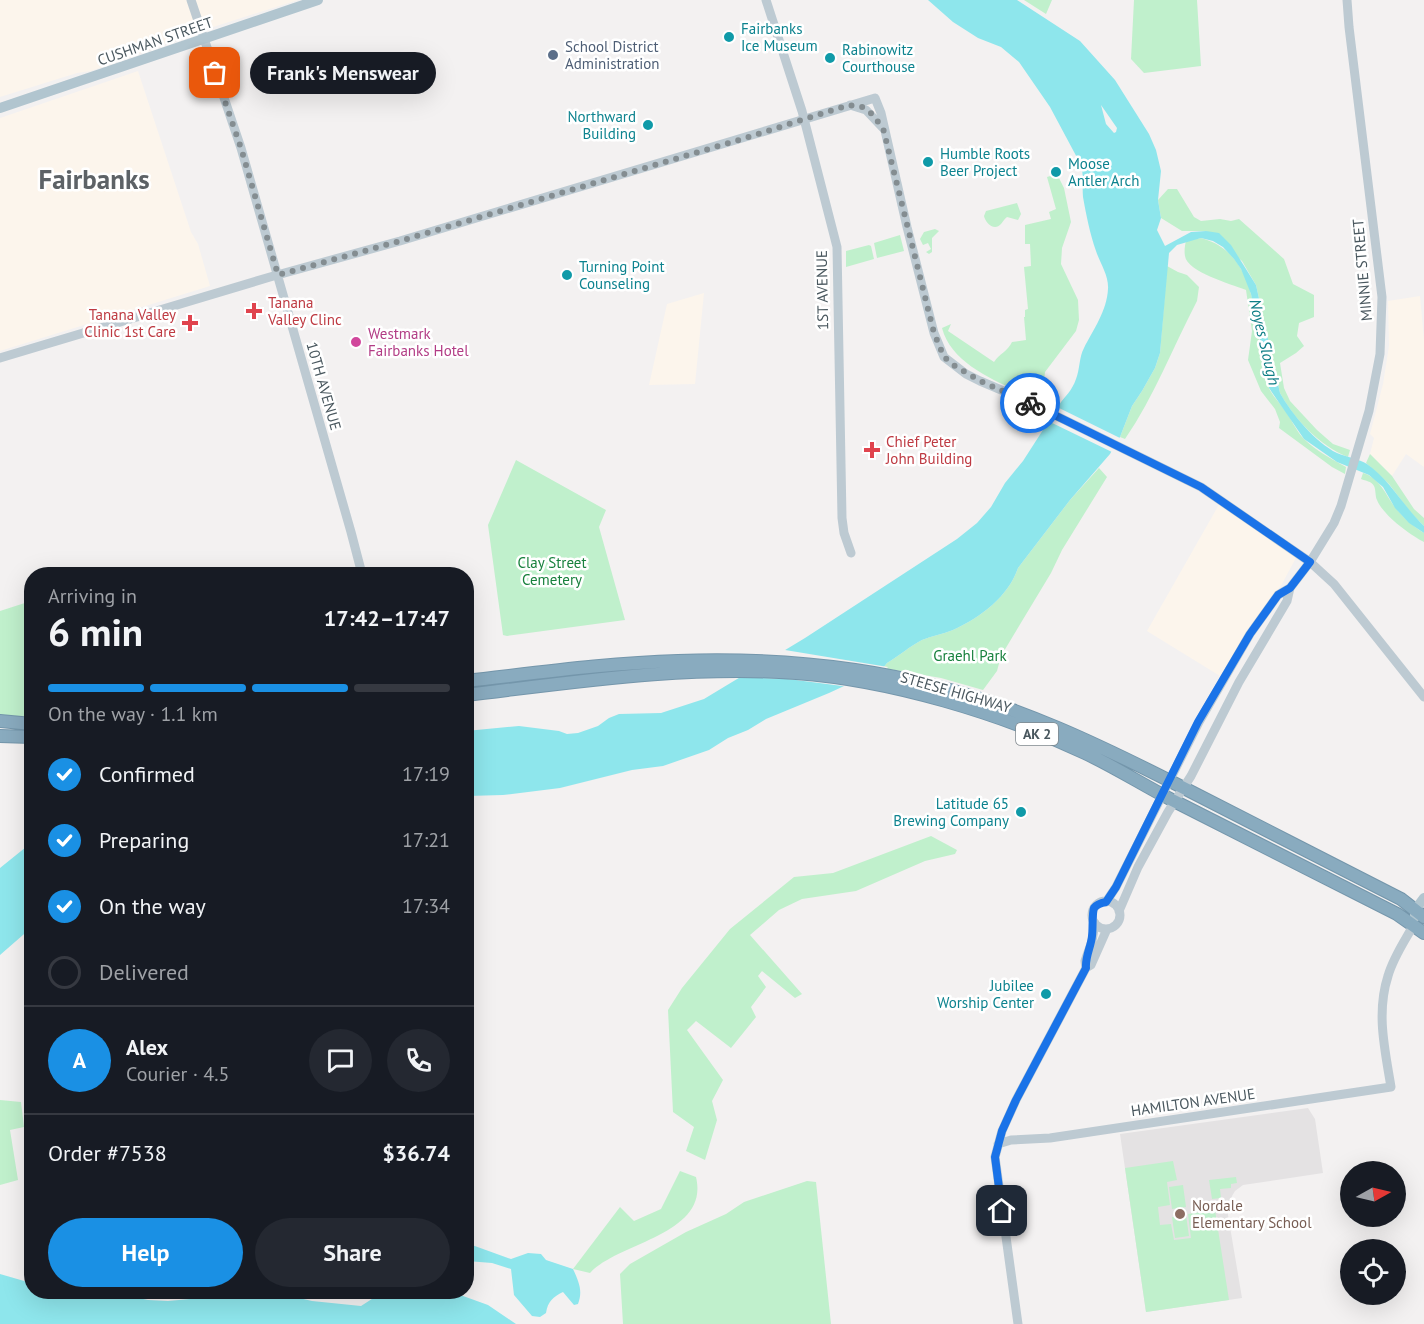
<!DOCTYPE html>
<meta charset="utf-8">
<style>
:root{--surface:#171b24;--page:#242831;--text:#f1f3f6;--muted:#9ea1a6;--line:#363941;--accent:#1a90e4}
body{margin:0;font-family:"PT Sans",sans-serif;background:var(--page);color:var(--text);height:100vh;display:flex;flex-direction:column;font-size:22px;white-space:nowrap}
*{box-sizing:border-box;margin:0}
p{font-size:20px;color:var(--muted)}
.icon{flex:none;width:33px;height:33px;fill:none;stroke:currentColor;stroke-width:2;stroke-linecap:round;stroke-linejoin:round}
.map{position:relative;flex:1;overflow:hidden}
.panel{position:absolute;left:24px;top:567px;width:450px;height:732px;display:flex;flex-direction:column;background:var(--surface);border-radius:24px;box-shadow:0 6px 24px #0002}
.panel>*{flex:none}
.needle{width:39px;rotate:82deg}
.buttons{position:absolute;left:1340px;top:1161px;display:grid;gap:12px}
.buttons a{display:grid;place-items:center;width:66px;height:66px;border-radius:50%;background:var(--surface);box-shadow:0 6px 24px #0002;font-size:30px}
.pin{position:absolute;display:grid;place-items:center;width:51px;height:51px;color:#fff;margin:-26px;border-radius:12px;box-shadow:0 3px 9px #0006}
.courier{position:absolute;display:grid;place-items:center;width:60px;height:60px;margin:-30px;border:4px solid #1a73e8;border-radius:50%;background:#fff;color:#222;box-shadow:0 2px 8px #0007}
.bubble{position:absolute;height:42px;border-radius:21px;background:var(--surface);box-shadow:0 6px 24px #0002;font-size:20px;font-weight:600;line-height:42px;text-align:center}
.overview em{font-style:normal;font-weight:600}
.overview div{display:flex;flex-direction:column-reverse}
.overview{display:flex;align-items:center;justify-content:space-between;height:102px;padding:0 24px}
h1{font-size:39px;font-weight:600;line-height:45px}
.bar{display:grid;grid-template-columns:repeat(4,1fr);gap:9px 6px;align-content:center;height:72px;padding:0 24px}
.bar i{height:8px;border-radius:4px;background:var(--line)}
.bar .selected{background:var(--accent)}
.bar p{grid-column:span 4}
.line{display:flex;align-items:center;gap:15px;padding:0 24px;border-top:2px solid var(--line)}
.line div{flex:1}
.round{display:grid;place-items:center;flex:none;width:63px;height:63px;border-radius:32px;background:var(--page)}
ol{padding:0 24px;list-style:none}
li{display:flex;align-items:center;gap:18px;height:66px}
li p{margin-inline-start:auto}
li .icon{padding:6px;border-radius:50%;background:var(--accent);color:#fff;stroke-width:4}
li:last-child{color:var(--muted)}
li i{width:33px;height:33px;border:3px solid var(--line);border-radius:50%}
.action{display:flex;gap:12px;margin-top:auto;padding:12px 24px}
.action a{flex:1;height:69px;border-radius:36px;background:var(--accent);color:#fff;font-size:24px;font-weight:600;line-height:69px;text-align:center}
.action a+a{background:var(--page);color:var(--text)}
.map>svg:first-child{display:block}
.commercial{fill:#fcf5ec}
.education{fill:#e4e2e3}
.green{fill:#c0f0cc}
.water{fill:#8ee6ec;fill-rule:evenodd}
.pier{fill:#f3f1f1}
.lines{fill:none;stroke-linecap:round;stroke-linejoin:round}
.highway-casing{stroke:#7496ab;stroke-width:14}
.secondary{stroke:#bdcad2;stroke-width:9}
.primary{stroke:#b1c5cf;stroke-width:10}
.highway{stroke:#89abbf;stroke-width:12}
.done{stroke:#848d91;stroke-width:6;stroke-dasharray:0 10.8}
.route{stroke:#1a73e8;stroke-width:8}
.culture-dot{fill:#0f9aa8;stroke:#fff;stroke-width:2}
.service-dot{fill:#5c6f8a;stroke:#fff;stroke-width:2}
.health-dot{fill:#e0444e;stroke:#fff;stroke-width:2}
.hotel-dot{fill:#d1479c;stroke:#fff;stroke-width:2}
.education-dot{fill:#8d6e63;stroke:#fff;stroke-width:2}
.labels{text-anchor:middle;dominant-baseline:central;stroke-width:5;stroke-linejoin:round;paint-order:stroke}
.shield{fill:#fff;stroke:#80898e;stroke-width:1.5}
.shield-label{font-size:14px;font-weight:bold;fill:#49575e}
.culture-label{font-size:15px;fill:#0d838f;stroke:#fff;text-anchor:start}
.street-label{font-size:15px;fill:#49575e;stroke:#fff}
.service-label{font-size:15px;fill:#4e5e75;stroke:#fff;text-anchor:start}
.health-label{font-size:15px;fill:#be3a42;stroke:#fff;text-anchor:start}
.hotel-label{font-size:15px;fill:#b23c85;stroke:#fff;text-anchor:start}
.park-label{font-size:15px;fill:#18813d;stroke:#fff}
.education-label{font-size:15px;fill:#785e54;stroke:#fff;text-anchor:start}
.water-label{font-size:16px;font-style:italic;fill:#0e7e86;stroke:#fff}
.town-label{font-size:27px;font-weight:bold;fill:#5d6266;stroke:#fff}
</style>
<div class="map">
<svg width="1424" height="1324" viewBox="0 0 1424 1324">
<rect width="100%" height="100%" fill="#f3f1f1"/>
<!-- commercial -->
<path class="commercial" d="M0,0H298L210,28L91,71L77,73L0,97Z
M138,71L191,232L198,244L210,286L0,351V118Z
M704,293L695,384L649,385L667,304Z
M1420,296L1424,340V467L1406,454L1392,476L1370,454L1374,438L1370,434L1383,384L1389,346L1388,301Z
M1221,501L1298,554L1282,584L1248,630L1220,676L1147,631Z"/>
<!-- education -->
<path class="education" d="M1308,1108L1315,1119L1323,1173L1243,1185L1235,1191L1232,1196L1231,1200L1233,1201L1234,1208L1227,1209L1242,1298L1146,1312L1120,1134Z"/>
<!-- green -->
<path class="green" d="M1024,0H1052L1046,14Z
M1134,0H1197L1201,66L1144,73L1131,59Z
M1057,174L1064,188L1071,222L1062,248L1061,264L1078,300L1079,320L1076,331L1045,372L1042,402C1007,385 953,369 942,328L951,324L948,331L994,362C999,354 1008,351 1012,342L1026,340L1024,317H1025V310L1028,309L1024,267L1031,266L1030,244H1025V225L1051,219L1049,212L1056,209L1047,177Z
M1168,189H1177L1194,217L1201,221L1220,219L1231,221L1239,219L1284,259L1293,284L1314,295V317L1299,323L1297,336L1304,346L1296,353L1280,363L1284,388L1290,401L1317,430L1333,444L1350,450L1348,457C1320,446 1294,419 1280,393L1256,285L1242,261L1206,231H1182L1161,218L1158,200Z
M1017,203L1021,214L1018,220L1007,217C1004,219 1003,222 1001,224C994,232 985,222 984,216L986,211Z
M935,229L939,231L932,238V252L929,254L926,252L931,249L928,243L923,245L920,239L924,232Z
M900,235L904,251L877,258L874,243Z
M1201,238C1265,255 1252,337 1268,386C1271,394 1279,402 1284,409C1291,418 1296,431 1304,439C1316,451 1332,459 1346,467L1345,474L1332,467L1279,428L1280,422L1275,409L1261,391L1248,360L1252,331L1246,290C1231,284 1187,272 1185,256C1184,251 1185,245 1186,241Z
M869,245L871,246L874,259L846,267V251Z
M1167,266L1178,272L1187,275L1199,287L1197,301C1173,347 1154,397 1125,439L1120,437L1132,406L1142,391L1155,368L1160,353Z
M1370,454L1392,476L1414,509L1424,518V526L1411,513L1389,484L1366,463Z
M516,460L606,510L599,527L625,620L507,636L503,635L488,525Z
M1099,468L1107,477L1062,550L1051,573L1001,656L997,671L983,690L941,678L883,668L887,663C899,656 910,646 922,640C932,636 943,634 953,630C981,617 1008,597 1018,568L1070,500Z
M1363,473C1380,478 1385,494 1395,507C1403,518 1413,526 1424,533V542C1410,535 1383,515 1377,500C1375,496 1376,490 1374,486C1371,481 1366,481 1361,479Z
M31,601V717L0,715V611Z
M931,836L957,850L955,854L925,861L856,891L802,899L779,910L750,935L802,994L795,998L762,971L758,976L766,987L751,1007L756,1017L731,1048L696,1021L687,1030L723,1080L712,1101L717,1120L705,1160L686,1151L694,1127L673,1112L668,1010L682,988L730,929L794,877L833,873Z
M0,1100L21,1102L24,1127L10,1130L18,1180L0,1185Z
M1173,1161L1177,1180L1167,1182L1170,1205L1158,1207L1160,1225L1171,1224L1174,1240L1191,1238L1188,1214L1215,1210L1229,1300L1146,1312L1125,1168Z
M680,1171L696,1177C710,1235 618,1242 590,1273L573,1269L620,1207L634,1221L661,1209Z
M1236,1177L1237,1183L1231,1184V1188L1220,1189L1221,1198L1212,1199L1209,1180Z
M807,1181L816,1182L831,1324H623L620,1274L630,1264L686,1232L726,1214L744,1202Z
M1183,1185L1186,1207L1172,1209L1169,1187Z
M1186,1215L1189,1236L1175,1238L1172,1217Z"/>
<!-- water -->
<path class="water" d="M928,0H1017L1080,41L1115,80L1149,134L1156,150L1161,171L1158,200L1161,218L1157,230L1165,246L1191,232L1206,231L1219,233L1231,245L1256,285L1280,393C1291,413 1316,443 1337,453C1347,457 1359,459 1367,464C1390,480 1404,507 1424,526V533L1409,523L1395,508L1383,487L1369,475L1337,462L1304,439L1269,388L1251,294L1241,269L1234,259L1223,247L1213,241L1201,238L1177,245L1169,253L1160,353L1155,368L1142,391L1132,406L1120,437L1110,454L1070,500L1018,568C1008,597 981,617 953,630C943,634 932,636 922,640C910,646 899,656 887,663L883,668L829,693L766,719L748,730L728,738L709,750L663,766L632,770L560,788L503,795L467,796L466,731L519,726L559,731L567,734L578,733L598,726L609,718L619,714L661,713L704,699L805,638L957,539L977,523L991,507L1005,483L1023,461L1059,405C1065,396 1072,391 1076,379C1080,369 1079,357 1084,348C1093,330 1107,311 1108,289C1109,276 1100,263 1096,251C1090,234 1086,214 1083,197C1082,186 1084,176 1081,165L1050,107L1019,62L1001,47L978,38L953,22ZM1101,105L1117,128L1116,132L1114,133L1106,124Z
M31,843V928L0,955V868Z
M472,1245L511,1259L528,1253L541,1254L546,1260L573,1269C579,1282 583,1291 578,1304L574,1305L563,1292C553,1297 548,1301 546,1313L540,1317L532,1316L514,1295L511,1269L492,1263L467,1261V1247Z
M0,1274L31,1283L32,1292H110L148,1300L168,1301L257,1293L286,1295L312,1301L361,1306L375,1297L391,1292H452L488,1305L516,1324H0Z"/>
<!-- pier -->
<path class="pier" d="M1055,406L1122,439L1114,453L1046,420Z
M779,649L888,667L885,670L850,687L788,679L736,677Z"/>
<g class="lines">
<defs>
<path id="highway" d="M466,681C537,673 608,663 678,661C765,658 855,665 939,687C1021,708 1097,744 1172,782C1248,821 1325,860 1401,899L1424,917
M466,695C576,682 685,665 796,673C891,680 1000,713 1085,753C1115,767 1143,785 1172,800C1247,838 1322,876 1397,914L1424,933
M0,721L32,724
M0,736L32,737"/>
</defs>
<!-- highway casing -->
<use href="#highway" class="highway-casing"/>
<!-- secondary -->
<path class="secondary" d="M191,0L241,148L351,532L362,574
M766,0L802,111L837,247L842,518L844,533L851,553
M850,105L866,110L883,128
M0,358L270,277L400,241L875,98L881,113L907,227L934,333L944,357L966,374L980,381L1020,398L1201,487L1310,562L1334,584L1424,697
M1092 915a14 14 0 1 1 28 0a14 14 0 1 1-28 0Z
M1106,902L1116,887L1199,722L1250,634L1278,595L1290,588
M1119,911L1138,867L1168,812L1191,776L1239,682L1287,601L1290,588L1310,562L1334,523L1341,506L1369,411L1380,354L1382,297L1349,27L1347,0
M1086,968L1085,961L1092,941L1095,923
M998,1144L1011,1140L1050,1138L1391,1087C1385,1050 1376,1013 1388,976C1393,958 1404,942 1413,926
M1018,1324L995,1157L1002,1131L1016,1100L1086,968L1091,965L1107,929"/>
<!-- primary -->
<path class="primary" d="M0,108L318,0
M1415,917V910L1424,898"/>
<!-- highway -->
<use href="#highway" class="highway"/>
</g>
<g class="lines">
<!-- done -->
<path class="done" d="M215,73L241,148L278,275L400,241L742,139L849,105L862,107L870,112L883,128L934,333L944,357L955,366L980,381L1030,403"/>
<!-- route -->
<path class="route" d="M1002,1211L995,1157L1002,1131L1016,1100L1086,968C1085,957 1091,947 1092,936C1093,929 1092,913 1094,908C1097,904 1101,903 1106,902L1116,887L1198,722L1250,634L1278,595L1290,588L1310,562L1201,487L1030,403"/>
</g>
<!-- markers -->
<g class="culture-dot">
<circle cx="729" cy="37" r="6"/>
<circle cx="830" cy="58" r="6"/>
<circle cx="648" cy="125" r="6"/>
<circle cx="928" cy="162" r="6"/>
<circle cx="1056" cy="172" r="6"/>
<circle cx="567" cy="275" r="6"/>
<circle cx="1021" cy="812" r="6"/>
<circle cx="1046" cy="994" r="6"/>
</g>
<circle class="service-dot" cx="553" cy="55" r="6"/>
<g class="health-dot">
<path d="M251 302h6v6h6v6h-6v6h-6v-6h-6v-6h6z"/>
<path d="M187 314h6v6h6v6h-6v6h-6v-6h-6v-6h6z"/>
<path d="M869 441h6v6h6v6h-6v6h-6v-6h-6v-6h6z"/>
</g>
<circle class="hotel-dot" cx="356" cy="342" r="6"/>
<circle class="education-dot" cx="1180" cy="1214" r="6"/>
<g class="labels">
<!-- shield labels -->
<rect class="shield" x="1016" y="723" width="42" height="22" rx="4.5"/>
<g class="shield-label">
<text x="1037" y="734">AK 2</text>
</g>
<!-- culture labels -->
<g class="culture-label">
<text x="741" y="28">Fairbanks<tspan x="741" dy="17">Ice Museum</tspan></text>
<text x="842" y="49">Rabinowitz<tspan x="842" dy="17">Courthouse</tspan></text>
<text x="636" y="116" text-anchor="end">Northward<tspan x="636" dy="17">Building</tspan></text>
<text x="940" y="153">Humble Roots<tspan x="940" dy="17">Beer Project</tspan></text>
<text x="1068" y="163">Moose<tspan x="1068" dy="17">Antler Arch</tspan></text>
<text x="579" y="266">Turning Point<tspan x="579" dy="17">Counseling</tspan></text>
<text x="1009" y="803" text-anchor="end">Latitude 65<tspan x="1009" dy="17">Brewing Company</tspan></text>
<text x="1034" y="985" text-anchor="end">Jubilee<tspan x="1034" dy="17">Worship Center</tspan></text>
</g>
<!-- street labels -->
<g class="street-label">
<text transform="translate(155 41) rotate(-19)">CUSHMAN STREET</text>
<text transform="translate(1362 270) rotate(-95)">MINNIE STREET</text>
<text transform="translate(822 290) rotate(-91)">1ST AVENUE</text>
<text transform="translate(324 386) rotate(74)">10TH AVENUE</text>
<text transform="translate(956 692) rotate(16)">STEESE HIGHWAY</text>
<text transform="translate(1193 1102) rotate(-8)">HAMILTON AVENUE</text>
</g>
<!-- service labels -->
<g class="service-label">
<text x="565" y="46">School District<tspan x="565" dy="17">Administration</tspan></text>
</g>
<!-- health labels -->
<g class="health-label">
<text x="268" y="302">Tanana<tspan x="268" dy="17">Valley Clinc</tspan></text>
<text x="176" y="314" text-anchor="end">Tanana Valley<tspan x="176" dy="17">Clinic 1st Care</tspan></text>
<text x="886" y="441">Chief Peter<tspan x="886" dy="17">John Building</tspan></text>
</g>
<!-- hotel labels -->
<g class="hotel-label">
<text x="368" y="333">Westmark<tspan x="368" dy="17">Fairbanks Hotel</tspan></text>
</g>
<!-- park labels -->
<g class="park-label">
<text x="552" y="562">Clay Street<tspan x="552" dy="17">Cemetery</tspan></text>
<text x="970" y="655">Graehl Park</text>
</g>
<!-- education labels -->
<g class="education-label">
<text x="1192" y="1205">Nordale<tspan x="1192" dy="17">Elementary School</tspan></text>
</g>
<!-- water labels -->
<g class="water-label">
<text transform="translate(1265 342) rotate(77)">Noyes Slough</text>
</g>
<!-- town labels -->
<g class="town-label">
<text x="94" y="179">Fairbanks</text>
</g>
</g>
</svg>
<div class="buttons">
<a><svg class="needle" viewBox="-14 -14 28 28"><path d="M0-13l5 13h-10z" fill="#e53935"/><path d="M0 13l5-13h-10z" fill="#9ea1a6"/></svg></a>
<a><svg class="icon" aria-label="locate" viewBox="0 0 24 24"><circle cx="12" cy="12" r="6"/><path d="M12 2v4M12 18v4M2 12h4M18 12h4"/></svg></a>
</div>
<div class="pin" style="left:215px;top:73px;background:#ea580c"><svg class="icon" aria-label="bag" viewBox="0 0 24 24"><path d="M5 8h14l-1 12H6zM9 8a3 3 0 0 1 6 0"/></svg></div>
<div class="pin" style="left:1002px;top:1211px;background:#1f2937"><svg class="icon" aria-label="home" viewBox="0 0 24 24"><path d="M3 11l9-7 9 7M6 9v11h12V9"/></svg></div>
<div class="courier" style="left:1030px;top:403px"><svg class="icon" aria-label="bike" viewBox="0 0 24 24"><circle cx="6" cy="16" r="4"/><circle cx="18" cy="16" r="4"/><path d="M6 16l4-8h5l3 8M10 8l3 8H6M13 5h3"/></svg></div>
<div class="bubble" style="left:250px;top:52px;width:186px">Frank's Menswear</div>
<section class="panel">
<div class="overview"><div><h1>6 min</h1><p>Arriving in</p></div><em>17:42–17:47</em></div>
<div class="bar"><i class="selected"></i><i class="selected"></i><i class="selected"></i><i></i><p>On the way · 1.1 km</p></div>
<ol>
<li><svg class="icon" aria-label="check" viewBox="0 0 24 24"><path d="M5 12l5 5 9-10"/></svg>Confirmed<p>17:19</p></li>
<li><svg class="icon" aria-label="check" viewBox="0 0 24 24"><path d="M5 12l5 5 9-10"/></svg>Preparing<p>17:21</p></li>
<li><svg class="icon" aria-label="check" viewBox="0 0 24 24"><path d="M5 12l5 5 9-10"/></svg>On the way<p>17:34</p></li>
<li><i></i>Delivered</li>
</ol>
<div class="line" style="height:108px"><b class="round" style="background:var(--accent);color:#fff">A</b><div><b>Alex</b><p>Courier · 4.5</p></div><a class="round"><svg class="icon" aria-label="chat" viewBox="0 0 24 24"><path d="M4 5h16v11H9l-5 4z"/></svg></a><a class="round"><svg class="icon" aria-label="phone" viewBox="0 0 24 24"><path d="M5 4h4l2 5-3 2q2 4 5 5l2-3 5 2v4C11 20 4 13 5 4z"/></svg></a></div>
<div class="line" style="height:78px"><div>Order #7538</div><b>$36.74</b></div>
<div class="action"><a>Help</a><a>Share</a></div>
</section>
</div>
